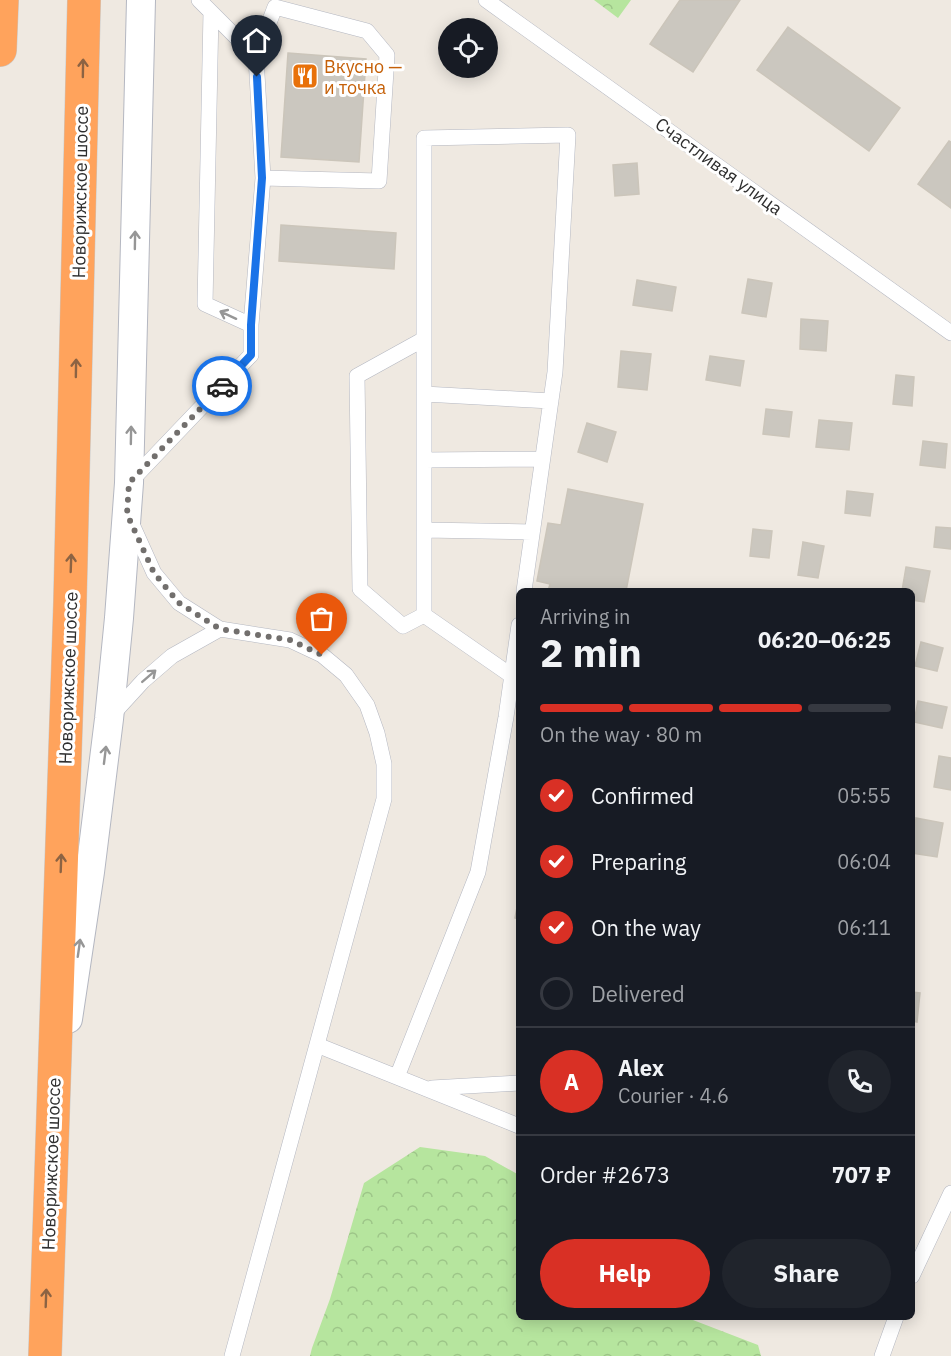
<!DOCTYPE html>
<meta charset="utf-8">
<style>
:root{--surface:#171b24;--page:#20242c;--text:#f1f3f6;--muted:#9ea1a6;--line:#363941;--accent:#d93025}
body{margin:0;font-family:"IBM Plex Sans",sans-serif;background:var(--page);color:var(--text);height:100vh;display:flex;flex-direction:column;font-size:22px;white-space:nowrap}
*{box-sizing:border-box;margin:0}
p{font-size:20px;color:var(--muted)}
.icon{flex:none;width:33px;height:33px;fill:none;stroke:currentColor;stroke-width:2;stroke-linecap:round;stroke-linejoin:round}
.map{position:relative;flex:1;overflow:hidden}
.panel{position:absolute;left:516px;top:588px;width:399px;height:732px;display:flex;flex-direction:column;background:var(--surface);border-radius:9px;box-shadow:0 3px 15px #0003}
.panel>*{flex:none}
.tools{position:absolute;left:438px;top:18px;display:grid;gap:12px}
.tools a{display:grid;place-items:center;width:60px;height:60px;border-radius:50%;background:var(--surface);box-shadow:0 3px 15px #0003;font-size:30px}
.pin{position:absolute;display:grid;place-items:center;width:51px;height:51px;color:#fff;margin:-62px -26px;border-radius:50% 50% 50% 0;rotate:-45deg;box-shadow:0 0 6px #0007}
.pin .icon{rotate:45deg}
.courier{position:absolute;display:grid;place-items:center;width:60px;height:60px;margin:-30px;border:4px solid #1a73e8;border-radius:50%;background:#fff;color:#222;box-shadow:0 2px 8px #0007}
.summary em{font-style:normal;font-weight:800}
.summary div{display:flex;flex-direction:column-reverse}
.summary{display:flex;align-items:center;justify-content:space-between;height:102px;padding:0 24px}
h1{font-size:39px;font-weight:800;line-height:45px}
.bar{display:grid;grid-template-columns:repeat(4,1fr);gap:9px 6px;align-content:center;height:72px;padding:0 24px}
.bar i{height:8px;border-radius:4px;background:var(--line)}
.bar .on{background:var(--accent)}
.bar p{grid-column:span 4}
.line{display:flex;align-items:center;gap:15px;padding:0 24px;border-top:2px solid var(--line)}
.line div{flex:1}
.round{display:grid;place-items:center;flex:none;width:63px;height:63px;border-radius:32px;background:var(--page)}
ol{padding:0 24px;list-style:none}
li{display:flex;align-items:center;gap:18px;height:66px}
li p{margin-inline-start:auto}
li .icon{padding:6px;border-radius:50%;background:var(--accent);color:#fff;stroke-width:4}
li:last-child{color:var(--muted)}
li i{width:33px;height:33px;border:3px solid var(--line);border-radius:50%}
.button{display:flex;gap:12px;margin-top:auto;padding:12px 24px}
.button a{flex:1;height:69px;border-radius:36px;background:var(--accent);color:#fff;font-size:24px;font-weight:800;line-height:69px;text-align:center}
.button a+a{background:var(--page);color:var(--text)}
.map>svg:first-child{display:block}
.forest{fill:url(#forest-crowns)}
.building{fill:#cbc7bf;stroke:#cbc5ba;stroke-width:1.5}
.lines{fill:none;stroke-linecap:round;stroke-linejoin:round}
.lane-casing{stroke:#b4b7c1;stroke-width:16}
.street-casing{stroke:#b4b7c1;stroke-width:30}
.highway-casing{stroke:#c9c9c9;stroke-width:34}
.lane{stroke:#fff;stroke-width:15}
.street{stroke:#fff;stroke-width:28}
.highway{stroke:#ffa35c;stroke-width:33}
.oneway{stroke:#8c6343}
.oneway2{stroke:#969696}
.done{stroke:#726f6d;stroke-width:6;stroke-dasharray:0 10.8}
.route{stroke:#1a73e8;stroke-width:8}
.labels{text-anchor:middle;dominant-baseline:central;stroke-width:6;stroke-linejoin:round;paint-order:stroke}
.food-label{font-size:18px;fill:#c56008;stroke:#fff;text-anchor:start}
.street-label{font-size:18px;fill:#2e2e2e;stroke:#fff}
</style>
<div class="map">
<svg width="951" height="1356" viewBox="0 0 951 1356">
<defs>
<pattern id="forest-crowns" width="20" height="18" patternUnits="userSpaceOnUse" patternTransform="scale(1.5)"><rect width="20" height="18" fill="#b6e59e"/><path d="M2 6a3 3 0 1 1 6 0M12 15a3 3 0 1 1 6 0" fill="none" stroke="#9dc588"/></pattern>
</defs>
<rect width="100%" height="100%" fill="#efe9e1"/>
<!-- forest -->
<path class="forest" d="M594,0H631L618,18Z
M420,1147L485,1156L519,1175V1317H690L693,1320L758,1345L761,1356H310L312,1348L330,1299L364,1183Z"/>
<!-- building -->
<path class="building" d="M680,0H740L693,72L650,44Z
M788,27L900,108L869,151L757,70Z
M288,53L366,59L359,162L281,157Z
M949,141L951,142V208L918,184Z
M637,163L639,194L615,196L613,165Z
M281,225L396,233L394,269L279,261Z
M748,279L772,283L766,317L742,313Z
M637,280L676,287L672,311L633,305Z
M801,319L828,321L826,351L800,349Z
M621,351L651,354L647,390L618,387Z
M710,356L744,361L740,386L706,380Z
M896,375L914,377L912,406L893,404Z
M766,409L792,412L789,437L763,434Z
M819,420L852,423L849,450L816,447Z
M587,423L616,432L607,462L578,452Z
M923,441L947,444L945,468L920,465Z
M568,489L643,504L626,591H548L550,584L537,581L548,523L561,525Z
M847,491L873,494L870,516L845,513Z
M936,527L951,528V549L934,547Z
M753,529L772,531L769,558L750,556Z
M803,542L824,546L818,578L798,575Z
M906,567L930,571L924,602L912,600V591H902Z
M921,642L943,648L937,671L915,666Z
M918,701L947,707L942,728L914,722Z
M939,756L951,758V790L934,787Z
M916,818L943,823L937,857L912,853V842Z
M518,902H519V919L515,918Z
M912,992L920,993L917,1022L912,1021Z"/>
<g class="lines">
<defs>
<path id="lane" d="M486,0L951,333
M211,12L205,304L251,325
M256,57L275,7L367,31L387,55L379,181L263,178
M424,394L551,401
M424,460L542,459
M129,483L251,355V325L263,178L256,57L199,0
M131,522L154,573L179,603L220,629L290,640L322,655L346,675L367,705L377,733L384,764V799L232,1356
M424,530L532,532
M424,615L403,626L360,589L357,376L424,339
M512,676L424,615V138L568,135L555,372L524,591
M111,716L143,681L172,656L220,629
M317,1045L519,1126
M397,1077L478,872L506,717L519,625
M432,1088L519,1083
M912,1276L951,1193
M882,1356L896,1317"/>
<path id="street" d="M68,1019L90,872L109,719L119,618L129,483L141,0"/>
<path id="highway" d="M0,50L2,0
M45,1356L70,602L84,0"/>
</defs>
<!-- lane casing -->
<use href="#lane" class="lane-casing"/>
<!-- street casing -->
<use href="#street" class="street-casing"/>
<!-- highway casing -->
<use href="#highway" class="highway-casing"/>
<!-- lane -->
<use href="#lane" class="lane"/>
<!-- street -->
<use href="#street" class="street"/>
<!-- highway -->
<use href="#highway" class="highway"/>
</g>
<!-- one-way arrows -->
<defs><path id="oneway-shaft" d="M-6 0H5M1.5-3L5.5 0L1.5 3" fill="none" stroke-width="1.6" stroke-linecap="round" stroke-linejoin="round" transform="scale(1.5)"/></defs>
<g class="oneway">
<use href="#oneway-shaft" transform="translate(83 68) rotate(-89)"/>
<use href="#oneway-shaft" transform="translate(76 368) rotate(-89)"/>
<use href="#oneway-shaft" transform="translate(71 563) rotate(-88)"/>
<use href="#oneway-shaft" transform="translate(61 863) rotate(-88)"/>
<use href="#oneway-shaft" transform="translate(46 1298) rotate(-88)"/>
</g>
<g class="oneway2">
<use href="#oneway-shaft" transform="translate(135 240) rotate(-89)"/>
<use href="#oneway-shaft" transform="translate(228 315) rotate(-155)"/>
<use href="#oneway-shaft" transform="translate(131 435) rotate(-89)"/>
<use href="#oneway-shaft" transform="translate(149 676) rotate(-41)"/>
<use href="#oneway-shaft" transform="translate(105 755) rotate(-83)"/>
<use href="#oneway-shaft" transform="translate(79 948) rotate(-82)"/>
</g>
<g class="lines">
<!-- done -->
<path class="done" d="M222,386L129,483L127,514L154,573L179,603L220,629L290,640L322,655"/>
<!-- route -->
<path class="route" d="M222,386L251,355V325L262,178L257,77"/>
</g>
<!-- icons -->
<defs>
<symbol id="restaurant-square" viewBox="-11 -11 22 22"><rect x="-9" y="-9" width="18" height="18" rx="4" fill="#e8710a" stroke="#fff"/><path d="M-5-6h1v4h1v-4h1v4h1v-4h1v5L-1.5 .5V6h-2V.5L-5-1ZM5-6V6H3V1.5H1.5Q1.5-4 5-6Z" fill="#fff"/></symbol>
</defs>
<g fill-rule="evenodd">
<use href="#restaurant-square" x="290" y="61" width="30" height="30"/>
</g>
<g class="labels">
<!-- food labels -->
<g class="food-label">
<text x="324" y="66">Вкусно —<tspan x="324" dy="21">и точка</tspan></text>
</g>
<!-- street labels -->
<g class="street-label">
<text transform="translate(719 166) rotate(36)">Счастливая улица</text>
<text transform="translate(80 192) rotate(-89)">Новорижское шоссе</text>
<text transform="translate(68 678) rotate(-88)">Новорижское шоссе</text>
<text transform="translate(51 1164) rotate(-88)">Новорижское шоссе</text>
</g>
</g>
</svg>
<div class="tools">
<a><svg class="icon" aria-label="locate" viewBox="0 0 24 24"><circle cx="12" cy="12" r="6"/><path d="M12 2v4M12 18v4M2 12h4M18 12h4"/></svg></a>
</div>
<div class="pin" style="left:322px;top:655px;background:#ea580c"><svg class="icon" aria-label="bag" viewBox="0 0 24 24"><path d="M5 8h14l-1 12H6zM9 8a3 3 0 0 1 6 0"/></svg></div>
<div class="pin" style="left:257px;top:77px;background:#1f2937"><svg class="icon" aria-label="home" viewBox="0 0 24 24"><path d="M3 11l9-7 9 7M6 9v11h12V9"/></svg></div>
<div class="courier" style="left:222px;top:386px"><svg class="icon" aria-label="car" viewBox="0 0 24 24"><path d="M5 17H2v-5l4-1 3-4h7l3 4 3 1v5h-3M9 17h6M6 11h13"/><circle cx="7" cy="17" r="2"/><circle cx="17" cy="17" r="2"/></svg></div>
<section class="panel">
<div class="summary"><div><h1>2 min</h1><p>Arriving in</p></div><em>06:20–06:25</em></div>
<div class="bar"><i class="on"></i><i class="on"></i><i class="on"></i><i></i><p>On the way · 80 m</p></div>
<ol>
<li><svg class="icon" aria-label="check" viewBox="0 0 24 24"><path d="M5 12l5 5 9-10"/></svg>Confirmed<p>05:55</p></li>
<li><svg class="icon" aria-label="check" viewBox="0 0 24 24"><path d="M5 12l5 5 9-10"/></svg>Preparing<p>06:04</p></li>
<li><svg class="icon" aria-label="check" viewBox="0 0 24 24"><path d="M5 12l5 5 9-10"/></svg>On the way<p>06:11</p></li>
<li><i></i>Delivered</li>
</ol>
<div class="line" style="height:108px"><b class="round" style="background:var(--accent);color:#fff">A</b><div><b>Alex</b><p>Courier · 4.6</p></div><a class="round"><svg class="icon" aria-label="phone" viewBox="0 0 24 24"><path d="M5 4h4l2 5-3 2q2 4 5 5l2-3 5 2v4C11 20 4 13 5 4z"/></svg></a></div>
<div class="line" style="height:78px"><div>Order #2673</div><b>707 ₽</b></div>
<div class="button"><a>Help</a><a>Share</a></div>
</section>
</div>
